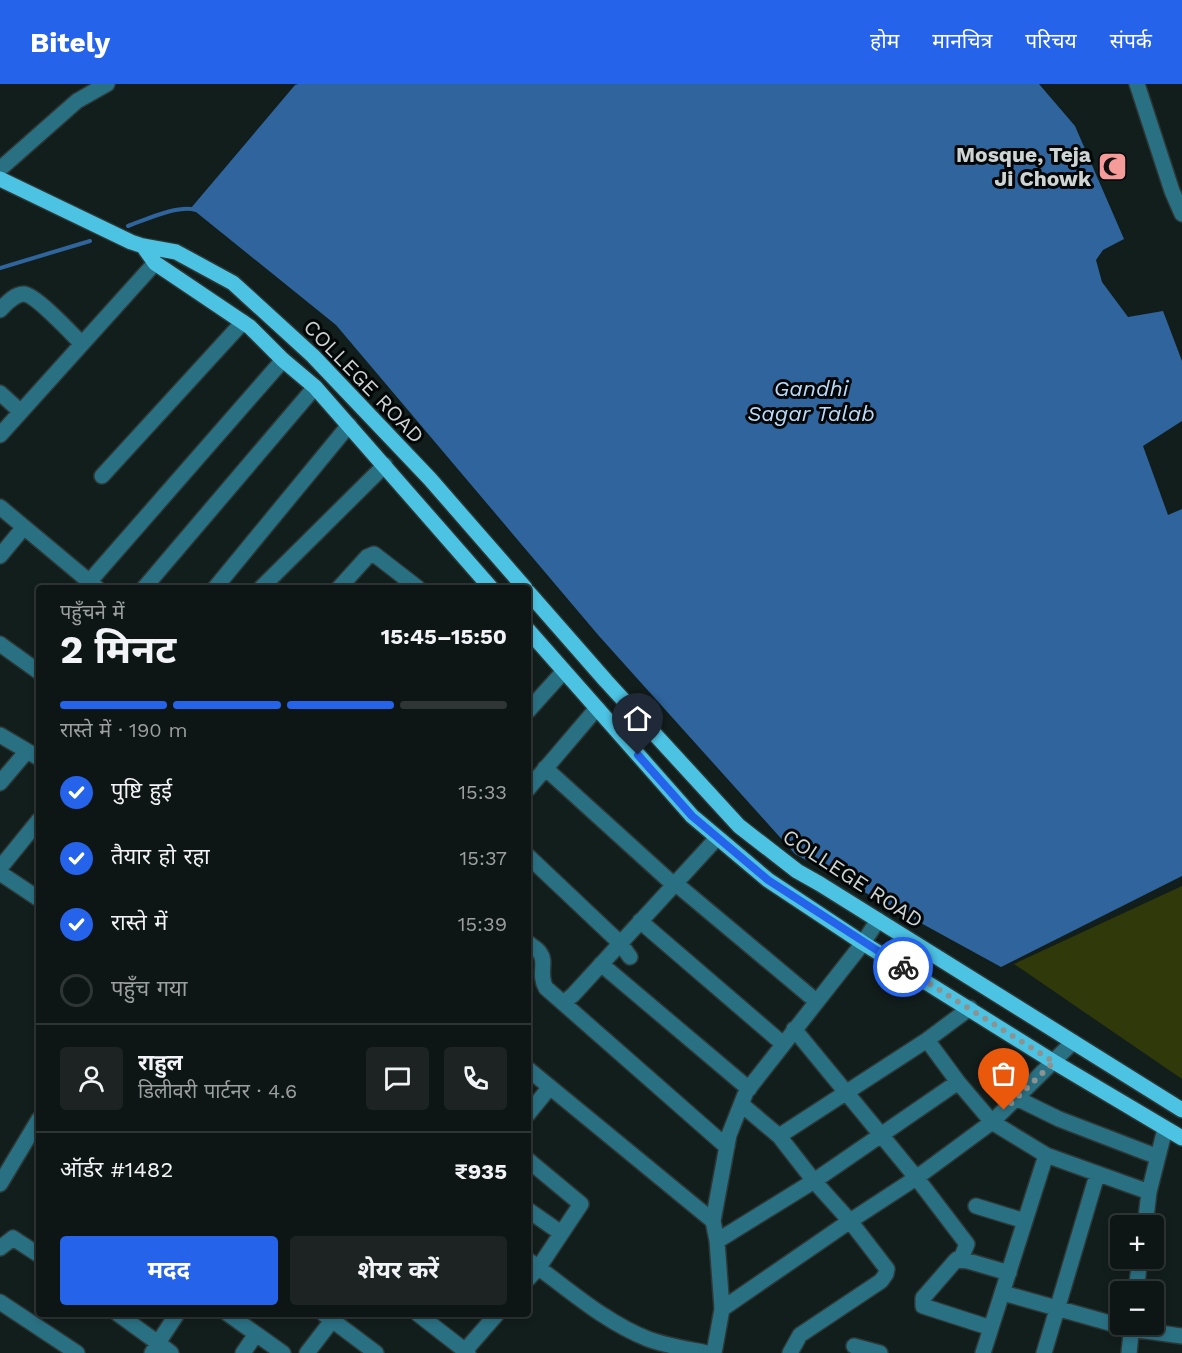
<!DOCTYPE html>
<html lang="hi">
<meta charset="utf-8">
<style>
:root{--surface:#0e1615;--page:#1c2322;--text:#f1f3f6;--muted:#9b9fa0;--line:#2e3534;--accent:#2563eb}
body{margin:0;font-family:"Work Sans","Noto Sans Devanagari",sans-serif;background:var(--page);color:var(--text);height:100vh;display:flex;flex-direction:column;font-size:22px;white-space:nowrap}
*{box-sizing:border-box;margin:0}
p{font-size:20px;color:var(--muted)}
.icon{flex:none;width:33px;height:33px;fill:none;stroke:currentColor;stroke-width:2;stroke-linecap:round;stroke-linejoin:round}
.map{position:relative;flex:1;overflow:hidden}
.sheet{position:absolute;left:36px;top:501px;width:495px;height:732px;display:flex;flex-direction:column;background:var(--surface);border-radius:6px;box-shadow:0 3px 9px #0003,0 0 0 2px var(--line)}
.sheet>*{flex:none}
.fabs{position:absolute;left:1110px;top:1131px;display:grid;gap:12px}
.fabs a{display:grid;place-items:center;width:54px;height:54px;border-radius:6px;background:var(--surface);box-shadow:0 3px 9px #0003,0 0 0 2px var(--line);font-size:30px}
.pin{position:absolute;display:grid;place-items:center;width:51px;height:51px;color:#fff;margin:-62px -26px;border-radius:50% 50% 50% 0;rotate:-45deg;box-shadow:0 0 6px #0007}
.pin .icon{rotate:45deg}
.courier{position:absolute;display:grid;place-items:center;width:60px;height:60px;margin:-30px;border:4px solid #2563eb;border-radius:50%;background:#fff;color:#222;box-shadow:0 2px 8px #0007}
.summary em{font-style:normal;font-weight:700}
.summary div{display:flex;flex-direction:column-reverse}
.summary{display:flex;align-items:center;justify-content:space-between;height:102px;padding:0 24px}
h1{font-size:39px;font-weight:700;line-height:45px}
.bar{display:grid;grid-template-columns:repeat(4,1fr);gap:9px 6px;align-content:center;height:72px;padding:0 24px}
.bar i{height:8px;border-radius:4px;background:var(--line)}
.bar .current{background:var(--accent)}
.bar p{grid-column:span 4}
.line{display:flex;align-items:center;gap:15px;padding:0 24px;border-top:2px solid var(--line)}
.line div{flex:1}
.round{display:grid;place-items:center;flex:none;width:63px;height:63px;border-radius:6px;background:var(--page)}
ol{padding:0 24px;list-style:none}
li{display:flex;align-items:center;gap:18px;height:66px}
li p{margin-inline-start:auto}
li .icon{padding:6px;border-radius:50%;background:var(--accent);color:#fff;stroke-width:4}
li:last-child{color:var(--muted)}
li i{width:33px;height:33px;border:3px solid var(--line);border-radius:50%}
.action{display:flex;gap:12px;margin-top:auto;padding:12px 24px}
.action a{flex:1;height:69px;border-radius:6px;background:var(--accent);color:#fff;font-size:24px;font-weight:700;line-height:69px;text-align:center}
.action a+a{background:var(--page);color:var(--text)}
header{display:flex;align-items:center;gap:36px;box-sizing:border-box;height:84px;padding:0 30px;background:var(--accent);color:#fff}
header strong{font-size:28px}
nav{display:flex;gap:33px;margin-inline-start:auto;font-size:21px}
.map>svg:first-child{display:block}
.green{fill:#30390a}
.water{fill:#2f649c}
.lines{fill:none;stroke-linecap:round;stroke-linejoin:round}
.stream{stroke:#2f649c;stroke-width:4}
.minor-casing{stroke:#2c3736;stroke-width:18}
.major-casing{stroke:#2c3736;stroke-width:18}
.minor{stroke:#2a7083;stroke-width:15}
.major{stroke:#4dc3e3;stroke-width:15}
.done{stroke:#8c9493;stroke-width:6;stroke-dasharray:0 10.8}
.route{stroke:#2563eb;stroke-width:8}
.labels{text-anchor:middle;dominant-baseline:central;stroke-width:6;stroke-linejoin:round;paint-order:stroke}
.poi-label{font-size:21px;font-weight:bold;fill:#cdd4d3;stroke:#040707;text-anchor:end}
.street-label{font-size:21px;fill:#cdd4d3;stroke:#040707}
.water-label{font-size:22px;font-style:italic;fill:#bedafb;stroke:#040707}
</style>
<header>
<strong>Bitely</strong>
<nav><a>होम</a><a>मानचित्र</a><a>परिचय</a><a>संपर्क</a></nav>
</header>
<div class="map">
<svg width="1182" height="1269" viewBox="0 0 1182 1269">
<rect width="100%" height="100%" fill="#121e1c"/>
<!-- green -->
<path class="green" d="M1182,802V995L1014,880Z"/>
<!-- water -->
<path class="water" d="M298,0H1039L1075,42L1124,155L1103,166L1096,176L1102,198L1128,233L1163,227L1182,277V337L1143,362L1168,431L1182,425V792L1001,883L795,770L599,552L336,241L191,124L295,1Z"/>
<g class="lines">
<!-- stream -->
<path class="stream" d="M128,142C145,136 179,120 196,126
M0,184L90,157"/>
<defs>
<path id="minor" d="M1137,0L1172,107L1182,130
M0,85L77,17L107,0
M0,226C6,220 14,210 24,210C36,211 72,250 82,260
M0,309L21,328
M0,351L155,179
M102,392L243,238
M0,423L97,504
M0,472L24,443
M89,498L283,276
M144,504L315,303
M215,504L349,341
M261,504L385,381
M339,504L367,473L374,470L418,504
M0,560L39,588
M528,627L564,587
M0,651L39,674
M545,684L674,801L675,799L810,912
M0,699L27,667
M528,705L597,624
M528,772L620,859L630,873
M0,784L39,736
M0,789L39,815
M640,837L783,960
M528,859C532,862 538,865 540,869C547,878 538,891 546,904L727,1063
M601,880L749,1005
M563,919L573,911L717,754
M794,945L919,1097L967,1160L962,1172L956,1176
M927,956L958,998L992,1038L1046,1071L1149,1108
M528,985L713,1137
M1016,1014L1059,1035L1158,1073
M741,1020L779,1052L814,1097L850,1137L887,1185L886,1190L881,1197L800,1251L790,1269
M528,1030L550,1003
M779,1052L927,956L970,924
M528,1076L581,1120L539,1183L528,1195
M0,1100L39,1035
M976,1122L1025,1137
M528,1126L561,1149
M1145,1142L1149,1108L1165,1045
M717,1157L814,1097L958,998
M0,1164L13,1154L39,1171
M528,1176C566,1203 604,1238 648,1255C667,1262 688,1265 707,1269
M1136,1208L1140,1174
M1003,1209L1131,1245L1182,1252
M0,1218L77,1269
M722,1225L850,1137L916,1094L992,1038L1073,958
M118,1230L158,1259L152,1269
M228,1230L283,1269
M324,1230L376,1269
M418,1230L468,1269
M991,1244L923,1222V1214L956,1176L968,1177L1009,1189
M854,1262L880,1269
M171,1269L158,1259L177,1230
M243,1269L256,1250
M307,1269L337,1230
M463,1269L497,1230
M714,1269L722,1225L717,1157L713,1137L729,1051L746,1008L863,859L878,836
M983,1269L1046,1071
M1044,1269L1097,1091
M1129,1269L1132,1240"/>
<path id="major" d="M0,95L131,158L143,162L176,168L233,199L313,272L430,395L525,504
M143,162L155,179L250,243L283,276L315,303L491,504
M528,508L606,597L739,742L797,787L820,800L1182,1026
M528,546L692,732L768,796L863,859L1054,978L1182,1054"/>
</defs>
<!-- minor casing -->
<use href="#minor" class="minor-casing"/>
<!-- major casing -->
<use href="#major" class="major-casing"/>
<!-- minor -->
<use href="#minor" class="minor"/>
<!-- major -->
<use href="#major" class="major"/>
</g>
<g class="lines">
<!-- done -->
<path class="done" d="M903,883L1054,978L1004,1026"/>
<!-- route -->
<path class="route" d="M638,671L692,732L768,796L903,883"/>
</g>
<!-- icons -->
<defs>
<symbol id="mosque-square" viewBox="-11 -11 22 22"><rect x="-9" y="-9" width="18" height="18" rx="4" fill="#f59b99" stroke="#040707"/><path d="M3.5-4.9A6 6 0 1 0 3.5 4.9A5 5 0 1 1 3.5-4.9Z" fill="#111"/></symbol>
</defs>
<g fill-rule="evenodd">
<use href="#mosque-square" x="1096" y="66" width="33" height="33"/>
</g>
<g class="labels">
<!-- poi labels -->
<g class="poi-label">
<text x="1091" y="70">Mosque, Teja<tspan x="1091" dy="24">Ji Chowk</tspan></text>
</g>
<!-- street labels -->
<g class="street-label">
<text transform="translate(364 297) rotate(46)">COLLEGE ROAD</text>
<text transform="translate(853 794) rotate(33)">COLLEGE ROAD</text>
</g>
<!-- water labels -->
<g class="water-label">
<text x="811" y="304">Gandhi<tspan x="811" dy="25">Sagar Talab</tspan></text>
</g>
</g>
</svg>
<div class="fabs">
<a>+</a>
<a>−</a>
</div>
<div class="pin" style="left:1004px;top:1026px;background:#ea580c"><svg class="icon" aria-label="bag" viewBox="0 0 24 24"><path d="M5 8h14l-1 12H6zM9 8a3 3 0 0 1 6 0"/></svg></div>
<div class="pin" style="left:638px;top:671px;background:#1f2937"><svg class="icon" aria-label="home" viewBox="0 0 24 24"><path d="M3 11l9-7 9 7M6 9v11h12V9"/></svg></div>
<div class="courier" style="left:903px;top:883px"><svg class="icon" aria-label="bike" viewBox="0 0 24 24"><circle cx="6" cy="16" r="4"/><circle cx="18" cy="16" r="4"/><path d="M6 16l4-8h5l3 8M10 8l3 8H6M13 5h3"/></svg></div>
<section class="sheet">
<div class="summary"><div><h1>2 मिनट</h1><p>पहुँचने में</p></div><em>15:45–15:50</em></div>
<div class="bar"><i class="current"></i><i class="current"></i><i class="current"></i><i></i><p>रास्ते में · 190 m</p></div>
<ol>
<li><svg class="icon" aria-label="check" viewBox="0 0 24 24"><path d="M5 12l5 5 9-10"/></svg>पुष्टि हुई<p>15:33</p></li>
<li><svg class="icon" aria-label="check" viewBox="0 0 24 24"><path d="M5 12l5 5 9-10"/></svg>तैयार हो रहा<p>15:37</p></li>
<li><svg class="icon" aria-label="check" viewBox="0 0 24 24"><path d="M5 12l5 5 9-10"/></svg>रास्ते में<p>15:39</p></li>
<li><i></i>पहुँच गया</li>
</ol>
<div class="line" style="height:108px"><a class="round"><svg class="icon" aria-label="person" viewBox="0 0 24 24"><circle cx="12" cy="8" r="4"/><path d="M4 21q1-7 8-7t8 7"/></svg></a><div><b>राहुल</b><p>डिलीवरी पार्टनर · 4.6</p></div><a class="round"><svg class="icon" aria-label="chat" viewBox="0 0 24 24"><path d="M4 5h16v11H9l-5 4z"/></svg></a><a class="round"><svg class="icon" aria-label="phone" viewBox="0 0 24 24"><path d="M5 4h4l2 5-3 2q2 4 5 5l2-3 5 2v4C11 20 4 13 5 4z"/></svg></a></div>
<div class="line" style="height:78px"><div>ऑर्डर #1482</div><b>₹935</b></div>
<div class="action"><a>मदद</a><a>शेयर करें</a></div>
</section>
</div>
